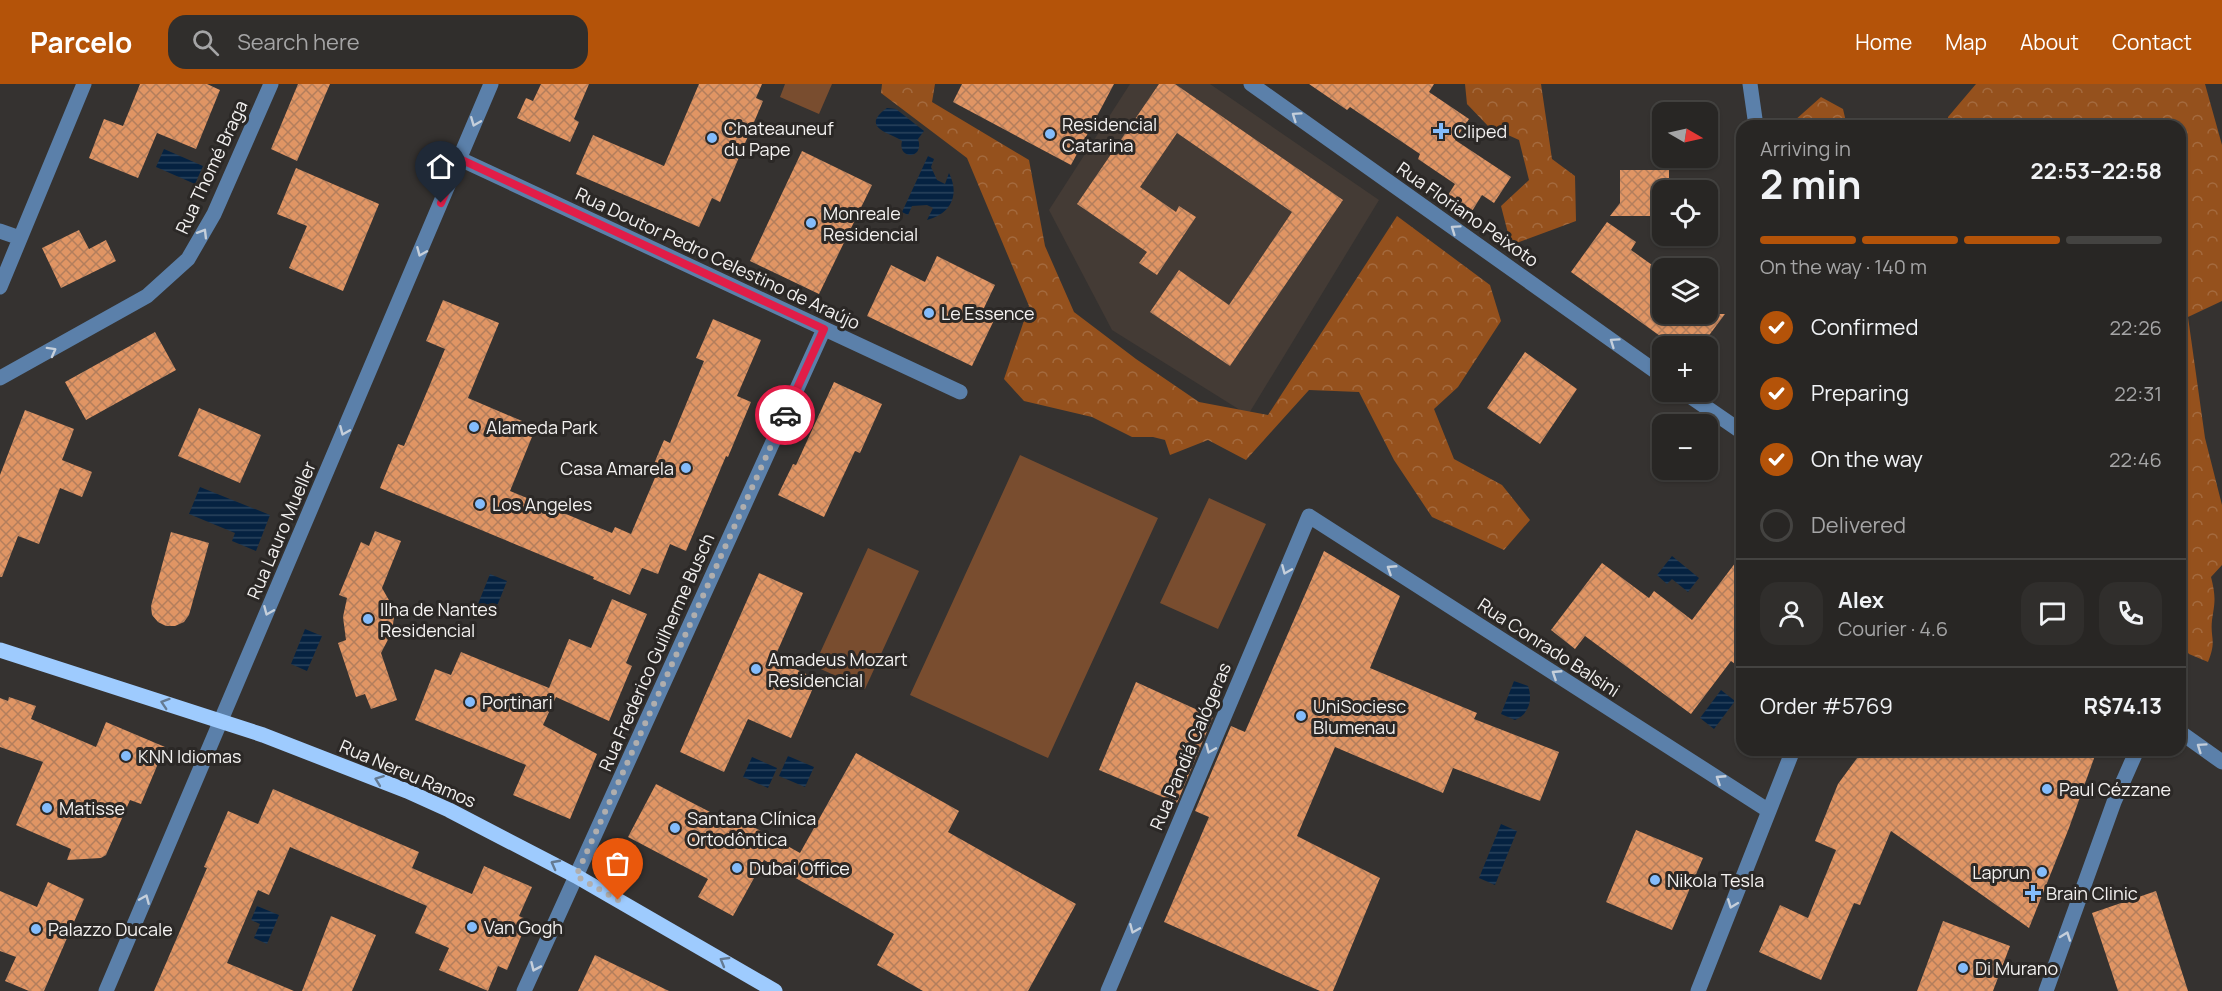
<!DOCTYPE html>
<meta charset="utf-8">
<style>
:root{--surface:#282624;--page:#302e2c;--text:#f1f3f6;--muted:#a5a5a6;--line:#444341;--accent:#b45309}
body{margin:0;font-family:Manrope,sans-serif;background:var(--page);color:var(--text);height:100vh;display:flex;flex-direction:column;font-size:22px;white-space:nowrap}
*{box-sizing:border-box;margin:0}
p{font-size:20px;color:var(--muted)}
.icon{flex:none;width:33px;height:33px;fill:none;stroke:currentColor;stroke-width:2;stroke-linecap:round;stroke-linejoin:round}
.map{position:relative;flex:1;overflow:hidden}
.side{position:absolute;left:1736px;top:36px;width:450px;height:636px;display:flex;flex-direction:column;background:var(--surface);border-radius:18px;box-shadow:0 2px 4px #0004,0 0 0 2px var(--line)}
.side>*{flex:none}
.needle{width:39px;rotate:99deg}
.fabs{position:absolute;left:1652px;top:18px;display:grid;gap:12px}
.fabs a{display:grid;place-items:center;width:66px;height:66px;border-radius:12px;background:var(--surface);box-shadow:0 2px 4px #0004,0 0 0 2px var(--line);font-size:30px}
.pin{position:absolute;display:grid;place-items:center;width:51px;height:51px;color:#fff;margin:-62px -26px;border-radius:50% 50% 50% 0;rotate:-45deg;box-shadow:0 0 6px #0007}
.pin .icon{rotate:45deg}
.courier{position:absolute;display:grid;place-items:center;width:60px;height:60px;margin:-30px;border:4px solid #e11d48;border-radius:50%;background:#fff;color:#222;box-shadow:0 2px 8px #0007}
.summary em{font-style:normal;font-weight:700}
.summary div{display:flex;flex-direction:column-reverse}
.summary{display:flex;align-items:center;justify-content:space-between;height:102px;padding:0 24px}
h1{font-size:39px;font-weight:700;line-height:45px}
.bar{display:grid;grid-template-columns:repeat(4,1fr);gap:9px 6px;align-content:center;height:72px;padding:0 24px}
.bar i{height:8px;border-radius:4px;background:var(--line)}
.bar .current{background:var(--accent)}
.bar p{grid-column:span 4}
.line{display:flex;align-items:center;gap:15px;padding:0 24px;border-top:2px solid var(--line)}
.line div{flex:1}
.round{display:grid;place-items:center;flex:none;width:63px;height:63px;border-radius:18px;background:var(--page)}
ol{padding:0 24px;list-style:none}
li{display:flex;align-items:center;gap:18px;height:66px}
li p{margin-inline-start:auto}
li .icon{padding:6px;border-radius:50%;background:var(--accent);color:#fff;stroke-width:4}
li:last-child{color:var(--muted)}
li i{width:33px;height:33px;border:3px solid var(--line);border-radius:50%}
header{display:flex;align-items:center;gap:36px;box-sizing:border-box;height:84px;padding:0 30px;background:var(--accent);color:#fff}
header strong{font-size:28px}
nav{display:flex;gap:33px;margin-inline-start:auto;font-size:21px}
.search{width:420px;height:54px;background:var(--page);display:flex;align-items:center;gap:15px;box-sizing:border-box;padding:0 21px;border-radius:18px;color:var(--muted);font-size:22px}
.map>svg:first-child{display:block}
.built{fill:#443b35}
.grass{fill:#794d2f}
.forest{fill:url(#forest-crowns)}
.water{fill:url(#water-rules)}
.building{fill:url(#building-cross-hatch)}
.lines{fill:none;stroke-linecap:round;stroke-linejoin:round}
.minor{stroke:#5b80aa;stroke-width:15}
.major{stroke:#9ecbfe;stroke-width:15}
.oneway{stroke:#c5cfdb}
.oneway2{stroke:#647a92}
.done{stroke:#b0aead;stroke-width:6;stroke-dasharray:0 10.8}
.route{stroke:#e11d48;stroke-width:8}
.poi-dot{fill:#84bcfb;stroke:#2b2826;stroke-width:2}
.labels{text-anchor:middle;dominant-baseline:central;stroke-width:6;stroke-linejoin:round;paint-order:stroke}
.poi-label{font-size:18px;fill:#f3f1f0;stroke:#2b2826;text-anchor:start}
.street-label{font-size:18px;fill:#f3f1f0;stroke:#2b2826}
</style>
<header>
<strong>Parcelo</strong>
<div class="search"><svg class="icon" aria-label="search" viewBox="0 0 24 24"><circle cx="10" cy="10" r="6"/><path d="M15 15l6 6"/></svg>Search here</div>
<nav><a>Home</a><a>Map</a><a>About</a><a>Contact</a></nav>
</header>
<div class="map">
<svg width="2222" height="907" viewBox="0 0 2222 907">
<defs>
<pattern id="forest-crowns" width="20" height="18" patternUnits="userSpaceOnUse" patternTransform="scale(1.5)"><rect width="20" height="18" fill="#95511d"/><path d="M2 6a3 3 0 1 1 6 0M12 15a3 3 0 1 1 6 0" fill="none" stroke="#a46a3e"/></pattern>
<pattern id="water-rules" width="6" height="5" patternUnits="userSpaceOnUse" patternTransform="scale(1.5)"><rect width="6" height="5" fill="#052241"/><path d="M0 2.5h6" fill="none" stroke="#2a435d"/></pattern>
<pattern id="building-cross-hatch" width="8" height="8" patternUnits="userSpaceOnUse" patternTransform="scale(1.5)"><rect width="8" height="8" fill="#e09564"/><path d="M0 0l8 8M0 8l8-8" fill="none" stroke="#b37e5c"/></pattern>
</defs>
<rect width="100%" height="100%" fill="#353230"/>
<!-- built -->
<path class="built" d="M1130,0H1210L1379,116L1248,331L1112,246L1049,126Z"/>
<!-- grass -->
<path class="grass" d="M785,0H832L819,30L780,13Z
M1020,371L1158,434L1048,674L910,611Z
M1209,414L1266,440L1218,545L1160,519Z
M868,464L919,487L865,605L814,582Z"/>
<!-- forest -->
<path class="forest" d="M882,0H935L932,18L1029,76L1045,162L1074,228L1136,275L1199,318L1268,331L1397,132L1490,201L1501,237L1458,303L1434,325L1454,375L1502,401L1530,436L1504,466L1432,433L1394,376L1359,308L1309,306L1246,376L1208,356L1170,371L1165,356L1153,353H1132L1092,333L1024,317L1004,295L1029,222L967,74L881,9Z
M1465,0H1541L1552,75L1575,92L1576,137L1511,161L1501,122L1529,96L1519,56L1488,42L1467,20Z
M1976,0H2205L2222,61V217L2188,233L2205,354L2222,421V481L2211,493C2216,513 2215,517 2212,536C2210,555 2217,556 2208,578L2189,570L2180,559V478L2186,467L2185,424L2180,419V42H1948V33Z
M1821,13L1843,25L1847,42H1794V37Z"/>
<!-- water -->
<path class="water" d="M887,24L896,25L924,47L918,55C925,76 897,76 902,57C891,49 859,44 887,24Z
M164,65L203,82L195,100L156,83Z
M928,72L934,75L931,83L937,96L945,100L949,89C960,111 951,130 927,136L933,124L927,121L912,122L908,131L902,128Z
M200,403L270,431L256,467L232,457L235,449L189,430Z
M1672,472L1699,494L1688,508L1672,495L1667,500L1657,491Z
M490,490L507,497L493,532L476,525Z
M305,545L322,552L307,587L291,580Z
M1514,597L1528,602C1533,616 1529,630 1515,636L1501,630Z
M1721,606L1735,617L1714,645L1700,634Z
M788,672L814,683L805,703L779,692Z
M752,673L777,684L768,704L743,693Z
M1501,740L1517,747L1495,801L1479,794Z
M257,822L279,831L267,860L254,854L260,840L251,836Z"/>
<!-- building -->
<path class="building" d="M140,0H207L220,6L196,65L157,49L138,94L89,74L104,35L123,42Z
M298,0H330L297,77L271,65Z
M541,0H589L574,35L579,38L570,58L517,34L526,14L533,17Z
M699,0H762L756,14L763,17L720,118L712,114L699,143L576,90L593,51L664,82Z
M962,0H1114L1071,81L953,18Z
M1159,0H1175L1343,116L1230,282L1150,228L1179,186L1229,221L1292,128L1177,49L1140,103L1176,128L1179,122L1196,133L1157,191L1139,179L1147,168L1077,120Z
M1309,0H1434L1429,8L1469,35L1455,56L1511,93L1494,119L1482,111L1469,132L1445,116L1455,100L1418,75L1420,70L1350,23L1347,26Z
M802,67L872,101L819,210L750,177Z
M296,84L379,120L343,207L289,184L307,142L277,130Z
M1620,86H1669V106H1662V132H1610L1620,119Z
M1607,138L1636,158L1631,166L1662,188V230H1725L1701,262H1674L1571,188Z
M79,146L89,165L106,156L116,177L61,204L42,164Z
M937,172L995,201L983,226L996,232L972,282L867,232L891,181L925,198Z
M443,216L499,239L468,314L536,343L510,407L612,449L615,443L631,450L657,389L651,387L664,356L670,359L704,277L696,274L713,235L761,256L737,312L751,318L728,373L726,372L686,467L670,460L658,490L642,484L630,511L593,495L594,493L380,404L398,360L404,362L445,265L426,257Z
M155,248L176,286L86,336L65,298Z
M1525,268L1577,305L1540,360L1487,324Z
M834,298L882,320L860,369L855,367L824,433L778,411L793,380L796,381Z
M199,324L261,351L240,399L178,372Z
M25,326L74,345L62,376L92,388L82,413L60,404L39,460L18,452L2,493H0V391Z
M375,447L401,457L382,504L390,518L394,533L392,548L381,569L397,616L371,625L365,610L356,613L338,559L346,556L343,533L347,514L339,511L361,458L369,462Z
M171,448L209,459L189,531L184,538L175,542H166L158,538L152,531L151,522Z
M1324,467L1400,512L1370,584L1477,629L1474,635L1559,668L1540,717L1453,684L1443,709L1335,663L1297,752L1380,794L1333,907H1320L1164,838L1209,733L1195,727L1231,642L1245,648Z
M1742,470V585L1731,577L1691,630L1585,552L1575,565L1551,546L1602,479L1649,514L1654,507L1692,536Z
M759,489L803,509L774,575L817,595L791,654L748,635L724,688L680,668Z
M612,515L647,530L626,579L632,582L609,637L556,613L543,641L597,670L570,735L513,711L526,681L415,636L435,585L451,591L461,568L549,604L569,555L591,564Z
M1136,598L1213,633L1177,719L1099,686Z
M9,613L36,622L31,635L96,663L106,638L165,663L141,720L130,716L106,771L101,774L67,776L71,765L16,741L43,678L0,663V614L8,617Z
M1863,666H2097L2069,744L2029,844L1891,747L1860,821L1854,819L1821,896L1759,868L1780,821L1808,834L1836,766L1815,757L1838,700Z
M856,669L959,727L948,748L1076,820L1028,907H923L877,881L894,850L764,776L733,832L698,813L708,795L628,753L656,700L737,742L741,736L800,769Z
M273,705L419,768L412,784L472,810L484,782L532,803L519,832L528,836L507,886L498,882L488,907L439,886L449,864L415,849L427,822L290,763L269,811L258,806L227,879L294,907H154L207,784L204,783L228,727L258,740Z
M1636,746L1703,774L1672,846L1606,818Z
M48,798L84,815L44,907H29L5,897L16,873L0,867V807L37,823Z
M2156,807L2188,907H2118L2092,829Z
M331,832L376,851L352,907H302Z
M1943,837L2010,862L1993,907H1917Z
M595,871L669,907H578Z"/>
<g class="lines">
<!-- minor -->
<path class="minor" d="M1251,0L1662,292
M1750,0L1756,42
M460,75L960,308
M0,147L20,154
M0,203L84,0
M0,294L147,212L188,175L214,130L271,0
M1684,308L1742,348
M2180,648L2222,678
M106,907L491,0
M524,907L824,245
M1108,907L1309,432L1769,727
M1698,907L1793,666
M2046,907L2114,718L2137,666"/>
<!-- major -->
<path class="major" d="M0,566L263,651L407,707L449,726L576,792L775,907"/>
</g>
<!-- one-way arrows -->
<defs><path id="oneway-chevron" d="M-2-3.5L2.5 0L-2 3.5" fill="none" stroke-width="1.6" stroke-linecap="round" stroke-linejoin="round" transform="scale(1.5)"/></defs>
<g class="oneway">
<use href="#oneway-chevron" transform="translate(1296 32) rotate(-145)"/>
<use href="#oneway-chevron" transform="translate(475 38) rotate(112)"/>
<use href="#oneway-chevron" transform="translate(1455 145) rotate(-145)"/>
<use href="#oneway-chevron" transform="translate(203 149) rotate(-59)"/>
<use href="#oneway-chevron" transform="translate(421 168) rotate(113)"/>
<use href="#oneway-chevron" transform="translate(1614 258) rotate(-145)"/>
<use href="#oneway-chevron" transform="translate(52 267) rotate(-29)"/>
<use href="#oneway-chevron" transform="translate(344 347) rotate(113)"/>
<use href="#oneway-chevron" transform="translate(1391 485) rotate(-147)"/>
<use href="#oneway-chevron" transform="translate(1286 486) rotate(113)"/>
<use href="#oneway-chevron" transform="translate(268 527) rotate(113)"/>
<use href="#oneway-chevron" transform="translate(1556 590) rotate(-147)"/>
<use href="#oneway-chevron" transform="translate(2201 663) rotate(-145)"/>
<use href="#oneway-chevron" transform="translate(1210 665) rotate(113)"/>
<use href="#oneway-chevron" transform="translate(1720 695) rotate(-147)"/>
<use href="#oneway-chevron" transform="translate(145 815) rotate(-67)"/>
<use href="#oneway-chevron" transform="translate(1732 820) rotate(111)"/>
<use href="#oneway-chevron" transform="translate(1134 845) rotate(113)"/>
<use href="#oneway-chevron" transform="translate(2066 852) rotate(-70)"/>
<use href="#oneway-chevron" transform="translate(535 883) rotate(114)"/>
</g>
<g class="oneway2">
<use href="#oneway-chevron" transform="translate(165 619) rotate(-162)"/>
<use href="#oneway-chevron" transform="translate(379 696) rotate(-159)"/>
<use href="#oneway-chevron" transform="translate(555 780) rotate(-152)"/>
<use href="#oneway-chevron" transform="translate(724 877) rotate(-150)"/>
</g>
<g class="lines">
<!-- done -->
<path class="done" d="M618,816L576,792L785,331"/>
<!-- route -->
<path class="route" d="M441,119L460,75L824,245L785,331"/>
</g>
<!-- markers -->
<g class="poi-dot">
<path d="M1438 38h6v6h6v6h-6v6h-6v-6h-6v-6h6z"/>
<circle cx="1050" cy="50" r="6"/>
<circle cx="712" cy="54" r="6"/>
<circle cx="811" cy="139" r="6"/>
<circle cx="929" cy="229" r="6"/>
<circle cx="474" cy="343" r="6"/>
<circle cx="686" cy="384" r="6"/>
<circle cx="480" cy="420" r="6"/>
<circle cx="368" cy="535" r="6"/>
<circle cx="756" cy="585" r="6"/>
<circle cx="470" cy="618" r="6"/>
<circle cx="1301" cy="632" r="6"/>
<circle cx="126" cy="672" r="6"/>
<circle cx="2047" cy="705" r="6"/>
<circle cx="47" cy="724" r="6"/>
<circle cx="675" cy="744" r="6"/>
<circle cx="737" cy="784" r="6"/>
<circle cx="2042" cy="788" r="6"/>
<circle cx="1655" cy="796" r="6"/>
<path d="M2030 800h6v6h6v6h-6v6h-6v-6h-6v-6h6z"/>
<circle cx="472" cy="843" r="6"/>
<circle cx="36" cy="845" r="6"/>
<circle cx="1963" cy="884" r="6"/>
</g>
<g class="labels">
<!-- poi labels -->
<g class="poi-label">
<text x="1062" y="40">Residencial<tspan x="1062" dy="21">Catarina</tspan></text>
<text x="724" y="44">Chateauneuf<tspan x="724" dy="21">du Pape</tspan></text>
<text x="1454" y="47">Cliped</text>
<text x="823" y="129">Monreale<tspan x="823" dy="21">Residencial</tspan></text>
<text x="941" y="229">Le Essence</text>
<text x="486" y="343">Alameda Park</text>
<text x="674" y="384" text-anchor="end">Casa Amarela</text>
<text x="492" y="420">Los Angeles</text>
<text x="380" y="525">Ilha de Nantes<tspan x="380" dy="21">Residencial</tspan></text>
<text x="768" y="575">Amadeus Mozart<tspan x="768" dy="21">Residencial</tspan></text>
<text x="482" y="618">Portinari</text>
<text x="1313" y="622">UniSociesc<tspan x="1313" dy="21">Blumenau</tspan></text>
<text x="138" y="672">KNN Idiomas</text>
<text x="2059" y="705">Paul Cézzane</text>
<text x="59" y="724">Matisse</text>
<text x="687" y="734">Santana Clínica<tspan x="687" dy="21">Ortodôntica</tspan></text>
<text x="749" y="784">Dubai Office</text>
<text x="2030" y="788" text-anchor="end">Laprun</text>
<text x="1667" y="796">Nikola Tesla</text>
<text x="2046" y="809">Brain Clinic</text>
<text x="484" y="843">Van Gogh</text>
<text x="48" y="845">Palazzo Ducale</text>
<text x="1975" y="884">Di Murano</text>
</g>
<!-- street labels -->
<g class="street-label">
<text transform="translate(211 83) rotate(-65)">Rua Thomé Braga</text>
<text transform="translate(1468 130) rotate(35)">Rua Floriano Peixoto</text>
<text transform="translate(718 174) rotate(25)">Rua Doutor Pedro Celestino de Araújo</text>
<text transform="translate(281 446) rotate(-67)">Rua Lauro Mueller</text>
<text transform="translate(1549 563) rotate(33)">Rua Conrado Balsini</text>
<text transform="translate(656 568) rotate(-66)">Rua Frederico Guilherme Busch</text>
<text transform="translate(1190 662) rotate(-67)">Rua Pandiá Calógeras</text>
<text transform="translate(408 689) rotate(23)">Rua Nereu Ramos</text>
</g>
</g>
</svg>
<div class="fabs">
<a><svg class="needle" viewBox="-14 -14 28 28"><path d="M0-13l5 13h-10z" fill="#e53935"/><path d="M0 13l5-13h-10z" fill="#a5a5a6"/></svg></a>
<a><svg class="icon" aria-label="locate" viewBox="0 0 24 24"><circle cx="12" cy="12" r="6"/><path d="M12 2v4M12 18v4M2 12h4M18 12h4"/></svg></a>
<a><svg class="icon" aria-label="layers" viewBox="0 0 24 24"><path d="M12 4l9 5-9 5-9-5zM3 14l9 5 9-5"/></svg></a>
<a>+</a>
<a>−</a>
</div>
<div class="pin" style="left:618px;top:816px;background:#ea580c"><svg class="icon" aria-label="bag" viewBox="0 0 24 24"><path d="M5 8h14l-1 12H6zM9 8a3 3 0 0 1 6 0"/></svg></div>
<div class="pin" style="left:441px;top:119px;background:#1f2937"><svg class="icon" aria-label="home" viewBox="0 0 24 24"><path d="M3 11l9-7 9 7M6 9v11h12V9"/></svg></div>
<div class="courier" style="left:785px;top:331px"><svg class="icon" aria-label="car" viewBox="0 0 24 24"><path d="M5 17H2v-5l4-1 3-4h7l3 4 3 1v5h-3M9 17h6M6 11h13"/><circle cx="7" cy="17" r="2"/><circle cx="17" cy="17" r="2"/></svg></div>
<section class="side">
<div class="summary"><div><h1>2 min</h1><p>Arriving in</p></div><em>22:53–22:58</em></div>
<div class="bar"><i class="current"></i><i class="current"></i><i class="current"></i><i></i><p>On the way · 140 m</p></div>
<ol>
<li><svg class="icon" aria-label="check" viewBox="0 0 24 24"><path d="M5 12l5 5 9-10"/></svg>Confirmed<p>22:26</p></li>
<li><svg class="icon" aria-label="check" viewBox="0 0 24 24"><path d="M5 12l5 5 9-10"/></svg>Preparing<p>22:31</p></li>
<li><svg class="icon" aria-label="check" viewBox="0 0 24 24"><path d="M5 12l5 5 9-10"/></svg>On the way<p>22:46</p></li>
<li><i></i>Delivered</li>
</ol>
<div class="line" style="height:108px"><a class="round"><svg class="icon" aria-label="person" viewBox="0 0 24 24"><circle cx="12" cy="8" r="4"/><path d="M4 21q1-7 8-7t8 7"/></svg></a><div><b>Alex</b><p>Courier · 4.6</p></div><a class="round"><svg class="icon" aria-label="chat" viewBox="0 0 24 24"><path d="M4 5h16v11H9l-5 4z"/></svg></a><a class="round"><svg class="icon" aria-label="phone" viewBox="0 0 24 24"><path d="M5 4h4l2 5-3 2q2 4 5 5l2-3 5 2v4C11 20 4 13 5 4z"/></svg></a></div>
<div class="line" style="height:78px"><div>Order #5769</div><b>R$74.13</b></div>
</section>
</div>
